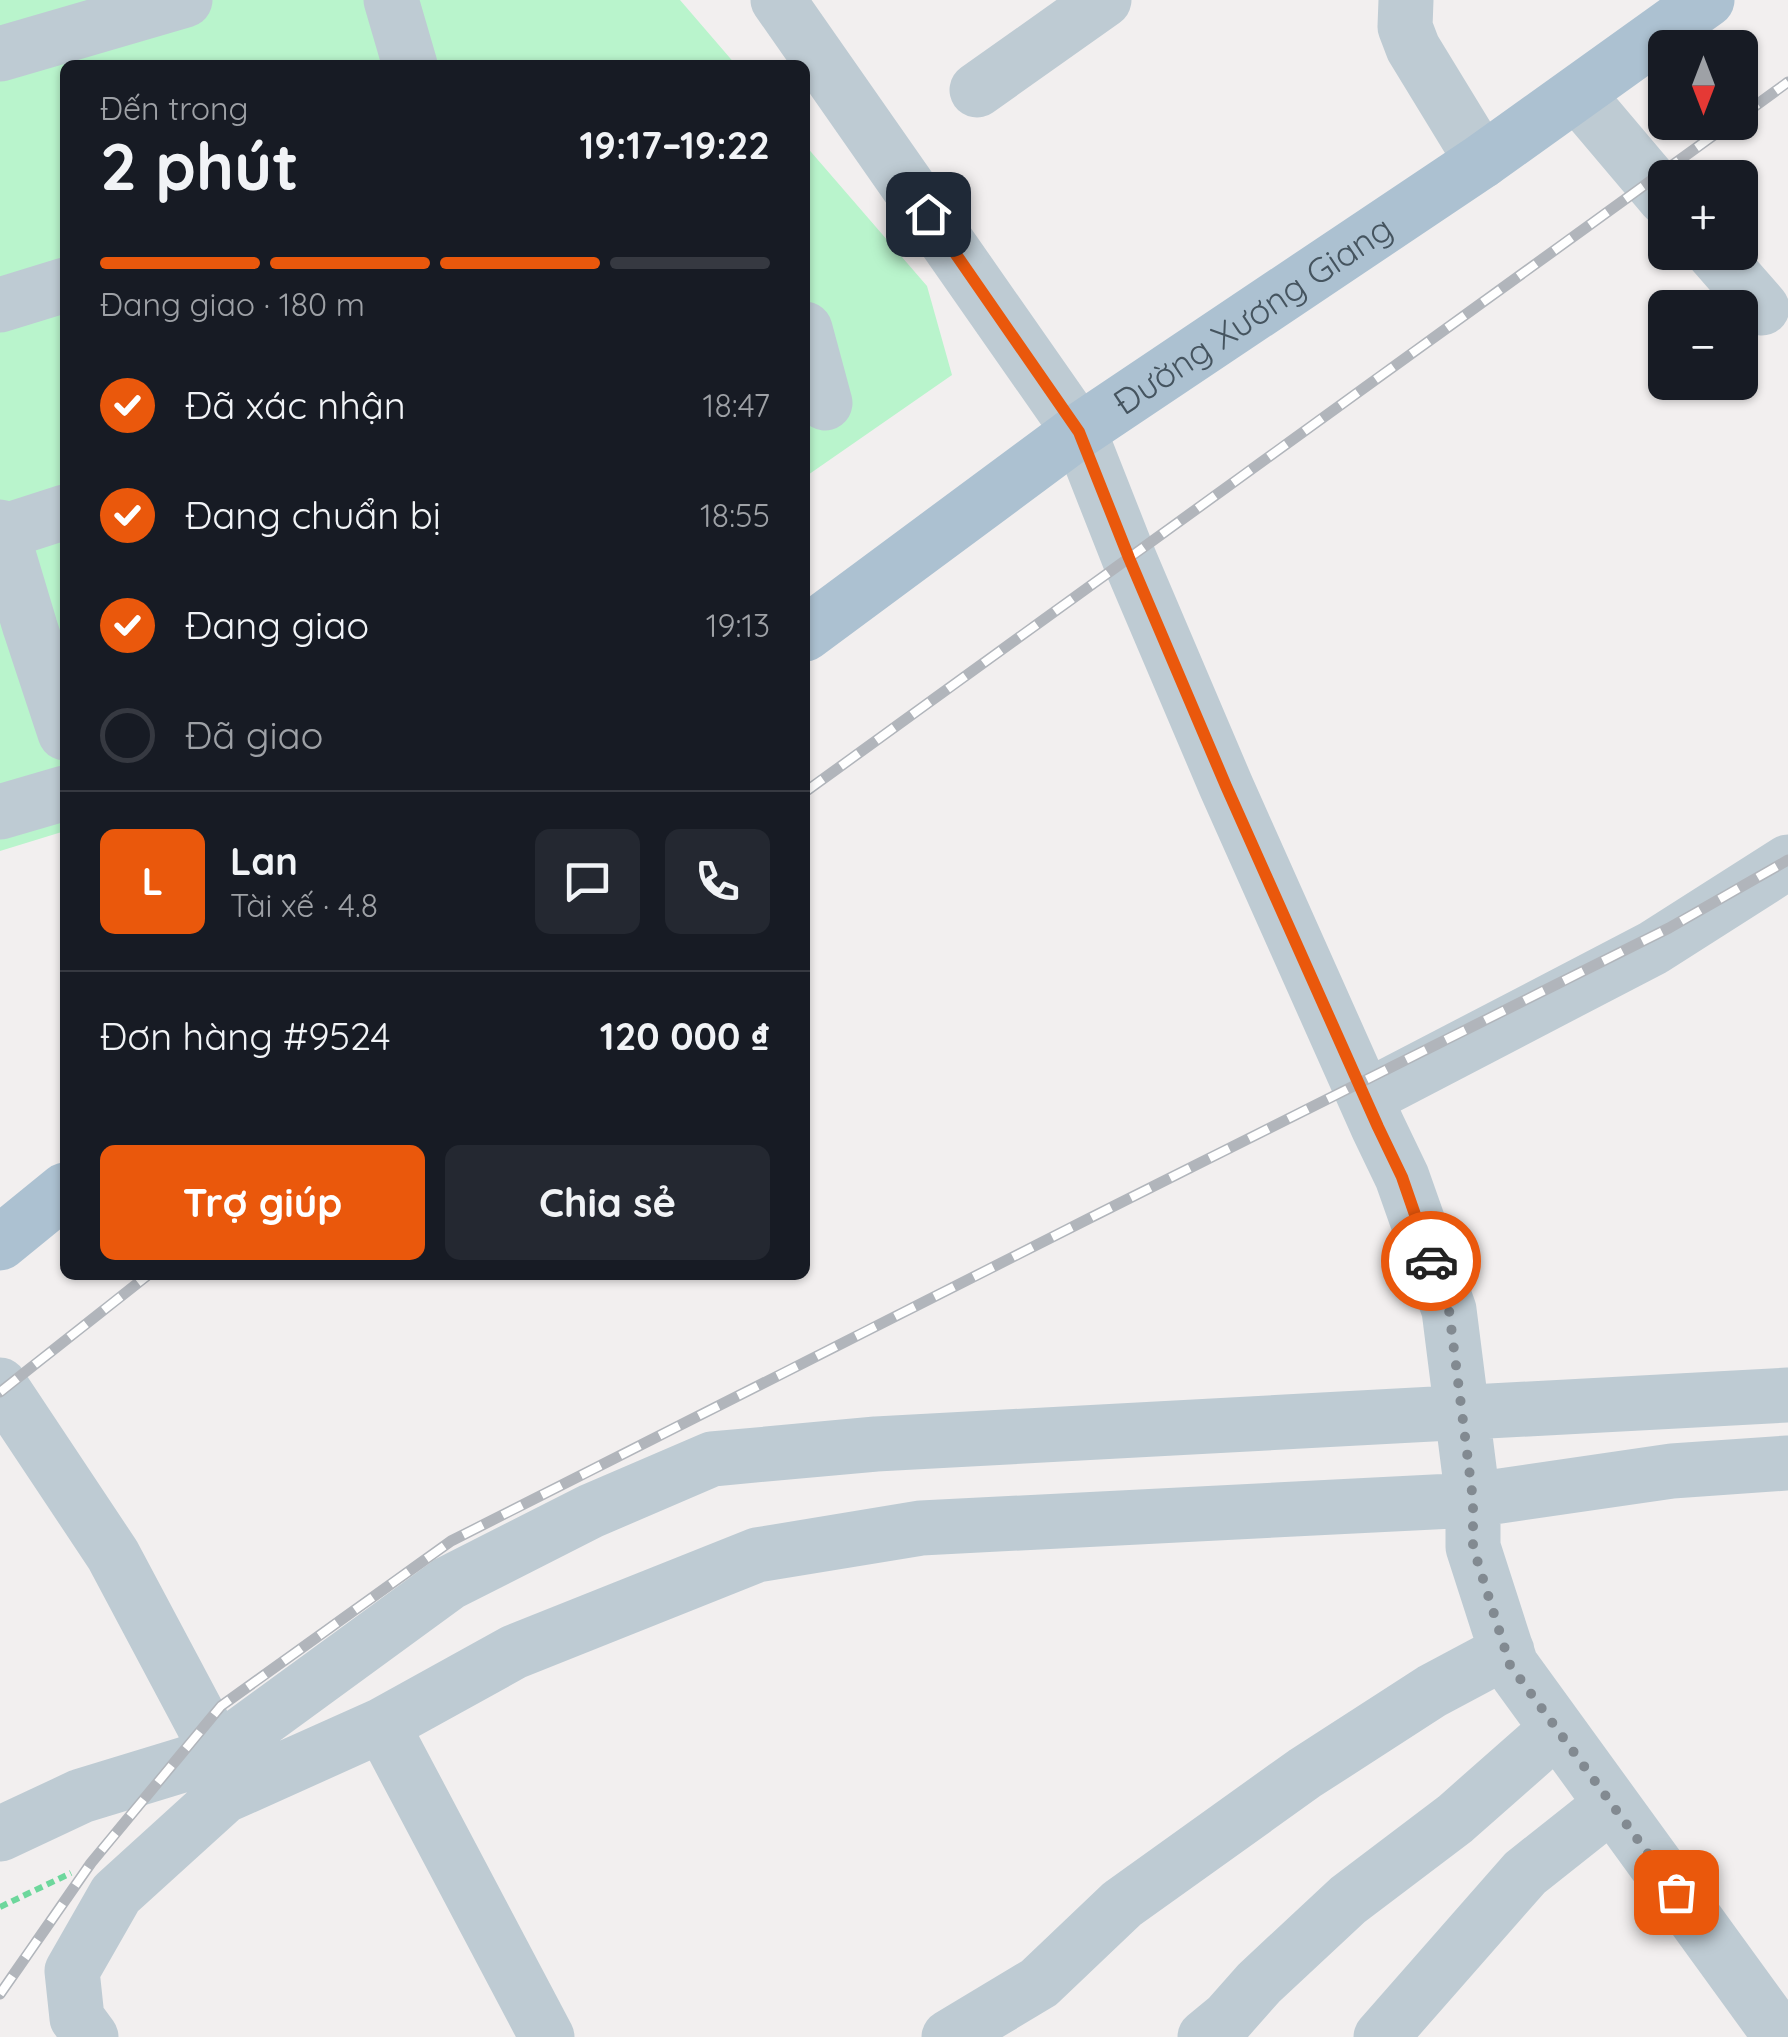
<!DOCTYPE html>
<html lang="vi">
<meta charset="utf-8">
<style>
:root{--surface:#171b24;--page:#242831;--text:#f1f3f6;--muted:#9ea1a6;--line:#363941;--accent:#ea580c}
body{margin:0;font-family:Quicksand,sans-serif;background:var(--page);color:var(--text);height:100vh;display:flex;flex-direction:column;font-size:38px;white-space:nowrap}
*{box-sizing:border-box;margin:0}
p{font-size:32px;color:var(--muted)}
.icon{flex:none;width:55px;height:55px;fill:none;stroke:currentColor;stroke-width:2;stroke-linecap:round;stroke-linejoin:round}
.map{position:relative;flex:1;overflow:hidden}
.panel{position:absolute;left:60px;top:60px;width:750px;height:1220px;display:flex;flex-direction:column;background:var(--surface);border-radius:15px;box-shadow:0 2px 8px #0004}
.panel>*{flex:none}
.needle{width:65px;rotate:180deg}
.controls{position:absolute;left:1648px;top:30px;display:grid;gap:20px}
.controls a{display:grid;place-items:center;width:110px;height:110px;border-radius:15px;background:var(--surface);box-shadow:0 2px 8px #0004;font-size:50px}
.pin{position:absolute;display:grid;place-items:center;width:85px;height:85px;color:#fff;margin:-42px;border-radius:20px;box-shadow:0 5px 15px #0006}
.courier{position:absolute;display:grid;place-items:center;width:100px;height:100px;margin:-50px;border:8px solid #ea580c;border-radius:50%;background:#fff;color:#222;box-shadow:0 2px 12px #0007}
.head em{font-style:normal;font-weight:700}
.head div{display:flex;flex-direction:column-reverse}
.head{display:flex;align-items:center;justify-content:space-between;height:170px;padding:0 40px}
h1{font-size:65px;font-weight:700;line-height:75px}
.bar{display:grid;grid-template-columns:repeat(4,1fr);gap:15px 10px;align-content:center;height:120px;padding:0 40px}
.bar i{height:12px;border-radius:8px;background:var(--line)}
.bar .on{background:var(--accent)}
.bar p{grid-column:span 4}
.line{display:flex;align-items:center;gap:25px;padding:0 40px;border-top:2px solid var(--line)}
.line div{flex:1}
.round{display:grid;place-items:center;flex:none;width:105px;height:105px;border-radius:15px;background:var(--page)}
ol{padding:0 40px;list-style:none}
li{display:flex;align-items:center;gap:30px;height:110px}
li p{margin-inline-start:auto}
li .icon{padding:10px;border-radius:50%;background:var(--accent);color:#fff;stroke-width:4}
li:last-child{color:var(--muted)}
li i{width:55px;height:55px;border:5px solid var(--line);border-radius:50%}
.primary-button{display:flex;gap:20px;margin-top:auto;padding:20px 40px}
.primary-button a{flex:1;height:115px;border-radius:15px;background:var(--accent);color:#fff;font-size:40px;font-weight:700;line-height:115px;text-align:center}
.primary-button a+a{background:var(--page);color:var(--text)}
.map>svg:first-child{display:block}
.green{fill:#b9f4cc}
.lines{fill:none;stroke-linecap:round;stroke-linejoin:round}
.path{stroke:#6dd79c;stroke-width:6;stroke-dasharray:8 5;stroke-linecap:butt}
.minor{stroke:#becbd3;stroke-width:55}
.major{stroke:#acc1d1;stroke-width:55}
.rail-casing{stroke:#b1b5bb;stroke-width:11}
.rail{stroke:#fff;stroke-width:8;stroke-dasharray:22;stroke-linecap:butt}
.done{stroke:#828a91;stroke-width:10;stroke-dasharray:0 18}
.route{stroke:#ea580c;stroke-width:12}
.labels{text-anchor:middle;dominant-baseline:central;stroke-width:10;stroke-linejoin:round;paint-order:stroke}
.street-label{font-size:35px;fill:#45545f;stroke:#fff}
</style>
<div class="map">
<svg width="1788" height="2037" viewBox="0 0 1788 2037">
<rect width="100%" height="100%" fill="#f2efef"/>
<!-- green -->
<path class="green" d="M0,0H680L736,65H65V831L0,851Z
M805,145L927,286L952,375L805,477Z"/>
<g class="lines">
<!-- path -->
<path class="path" d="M0,1907L71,1873"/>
<!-- minor -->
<path class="minor" d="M391,0L410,65
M778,0L1079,431L1129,558L1226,786L1378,1127L1402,1177L1449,1310L1473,1500V1547L1511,1665L1781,2037
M1406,0L1405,27L1413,48L1482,161
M0,54L185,0
M977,90L1104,0
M1577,94L1665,198
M1713,252L1762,308
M0,305L65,285
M805,329L825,403
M0,527L30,627L65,733
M0,533L65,512
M0,812L65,793
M1365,1098L1653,948L1788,862
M0,1385L113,1555L204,1726L222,1788
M382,1725L547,2037
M0,1834L81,1796L212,1756L449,1583L591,1511L712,1459L876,1444L1788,1395
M91,2037L77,2018L72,1971L116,1894L224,1796L382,1725L514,1652L757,1555L921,1528L1473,1500L1672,1471L1788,1463
M949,2037L1039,1983L1122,1904L1305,1773L1432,1691L1507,1651
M1205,2037L1228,2018L1259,1983L1348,1900L1455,1819L1557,1729
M1381,2037L1525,1873L1612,1804"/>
<!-- major -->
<g class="major">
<path id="s1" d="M805,634L1079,431L1482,161L1707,0"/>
<path d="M0,1243L65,1190"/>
</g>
<defs>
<path id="rail" d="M1740,117L1788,82
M805,792L1732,122
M0,1392L148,1275
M0,1994L91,1863L221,1706L451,1541L1088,1219L1669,928L1788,860"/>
</defs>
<!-- rail casing -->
<use href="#rail" class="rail-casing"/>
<!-- rail -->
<use href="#rail" class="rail"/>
</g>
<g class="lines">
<!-- done -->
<path class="done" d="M1431,1261L1449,1310L1473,1500V1547L1510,1665L1676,1892"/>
<!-- route -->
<path class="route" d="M928,214L1079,432L1129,558L1226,786L1378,1127L1402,1177L1431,1261"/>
</g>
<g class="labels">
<!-- street labels -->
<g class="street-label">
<text stroke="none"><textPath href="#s1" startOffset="550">Đường Xương Giang</textPath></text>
</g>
</g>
</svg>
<div class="controls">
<a><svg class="needle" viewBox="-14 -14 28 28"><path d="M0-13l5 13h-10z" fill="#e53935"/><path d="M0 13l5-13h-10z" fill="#9ea1a6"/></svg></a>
<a>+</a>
<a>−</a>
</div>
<div class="pin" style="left:1676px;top:1892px;background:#ea580c"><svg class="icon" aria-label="bag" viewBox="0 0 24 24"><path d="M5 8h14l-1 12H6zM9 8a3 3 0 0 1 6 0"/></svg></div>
<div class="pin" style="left:928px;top:214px;background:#1f2937"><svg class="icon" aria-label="home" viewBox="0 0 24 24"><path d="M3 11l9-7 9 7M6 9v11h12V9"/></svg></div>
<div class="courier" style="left:1431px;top:1261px"><svg class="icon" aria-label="car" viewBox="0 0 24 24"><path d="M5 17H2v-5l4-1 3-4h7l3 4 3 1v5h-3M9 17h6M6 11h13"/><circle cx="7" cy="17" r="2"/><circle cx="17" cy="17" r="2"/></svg></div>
<section class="panel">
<div class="head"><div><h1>2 phút</h1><p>Đến trong</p></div><em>19:17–19:22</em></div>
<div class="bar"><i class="on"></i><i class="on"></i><i class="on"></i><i></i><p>Đang giao · 180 m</p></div>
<ol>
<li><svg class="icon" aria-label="check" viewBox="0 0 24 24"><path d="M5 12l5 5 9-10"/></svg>Đã xác nhận<p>18:47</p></li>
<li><svg class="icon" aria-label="check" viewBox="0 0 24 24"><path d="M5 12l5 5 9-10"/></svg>Đang chuẩn bị<p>18:55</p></li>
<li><svg class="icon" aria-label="check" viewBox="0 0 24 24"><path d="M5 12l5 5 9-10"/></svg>Đang giao<p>19:13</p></li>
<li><i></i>Đã giao</li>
</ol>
<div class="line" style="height:180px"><b class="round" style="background:var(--accent);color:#fff">L</b><div><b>Lan</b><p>Tài xế · 4.8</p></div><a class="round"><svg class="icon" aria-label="chat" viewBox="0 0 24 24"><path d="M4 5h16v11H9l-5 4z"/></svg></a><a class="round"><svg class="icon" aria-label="phone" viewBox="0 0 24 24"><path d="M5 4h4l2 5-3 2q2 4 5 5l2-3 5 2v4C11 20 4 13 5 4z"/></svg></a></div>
<div class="line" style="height:130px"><div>Đơn hàng #9524</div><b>120 000 ₫</b></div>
<div class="primary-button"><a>Trợ giúp</a><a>Chia sẻ</a></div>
</section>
</div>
